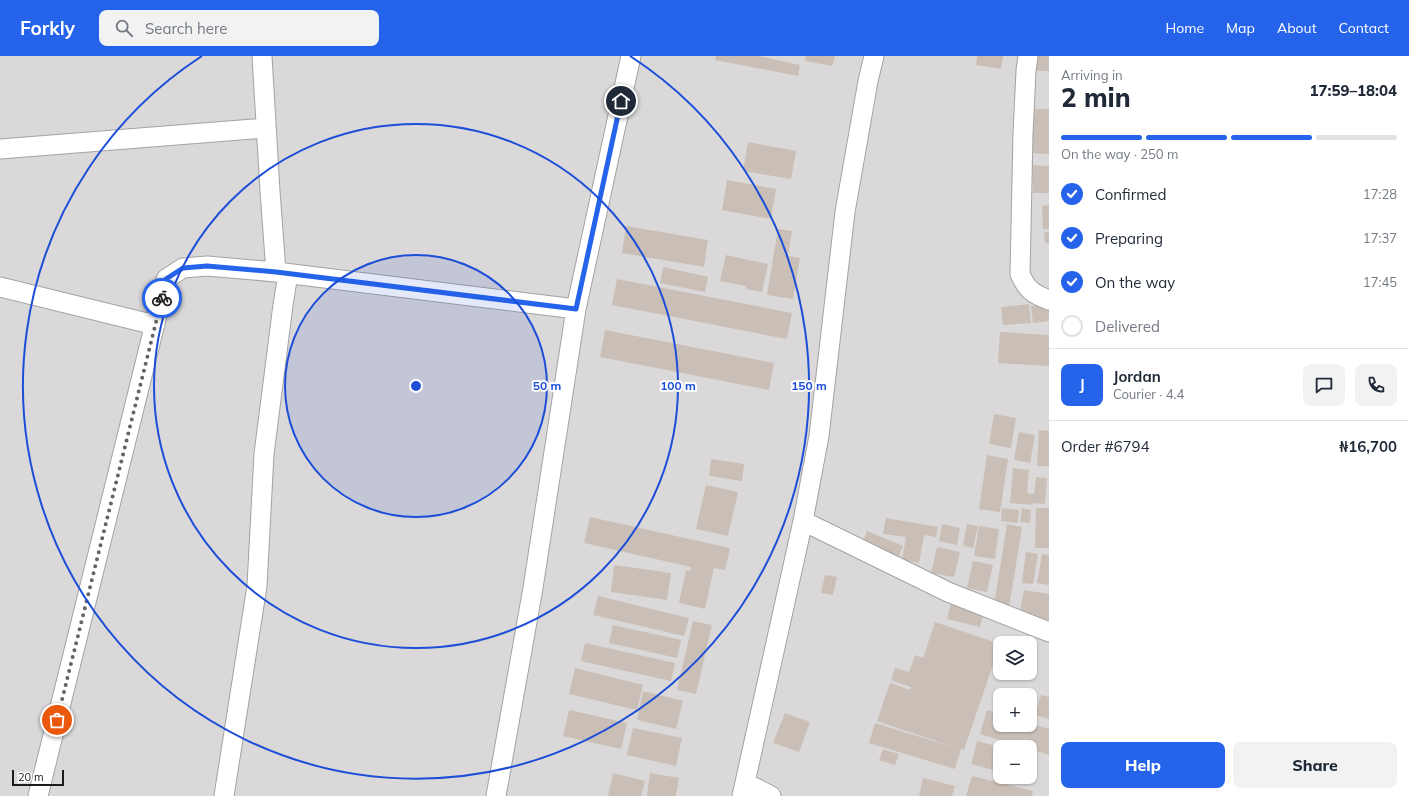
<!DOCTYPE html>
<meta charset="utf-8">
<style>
:root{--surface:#fff;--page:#f2f2f3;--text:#1f2937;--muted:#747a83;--line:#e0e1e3;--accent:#2563eb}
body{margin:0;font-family:Mulish,sans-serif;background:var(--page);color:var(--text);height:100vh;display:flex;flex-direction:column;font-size:15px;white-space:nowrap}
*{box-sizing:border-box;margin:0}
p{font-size:13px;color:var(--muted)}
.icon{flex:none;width:22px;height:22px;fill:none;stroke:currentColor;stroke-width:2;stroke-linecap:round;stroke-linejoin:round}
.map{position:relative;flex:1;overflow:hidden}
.side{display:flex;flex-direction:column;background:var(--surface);width:360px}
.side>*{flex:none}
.controls{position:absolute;left:993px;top:580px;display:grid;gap:8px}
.controls a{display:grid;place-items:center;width:44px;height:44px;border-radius:8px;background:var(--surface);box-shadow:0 1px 3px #0004;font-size:20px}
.scale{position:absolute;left:12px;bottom:10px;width:52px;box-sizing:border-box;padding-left:4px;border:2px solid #1c1c1c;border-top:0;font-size:11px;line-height:14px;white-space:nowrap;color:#1c1c1c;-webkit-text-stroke:3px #fff;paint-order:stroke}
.pin{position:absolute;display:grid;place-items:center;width:34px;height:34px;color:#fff;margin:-17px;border:2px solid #fff;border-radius:50%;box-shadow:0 1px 4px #0007}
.courier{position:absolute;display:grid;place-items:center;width:40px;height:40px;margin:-20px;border:3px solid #2563eb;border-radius:50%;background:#fff;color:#222;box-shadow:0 1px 5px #0007}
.head em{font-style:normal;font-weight:800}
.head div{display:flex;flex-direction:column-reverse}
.head{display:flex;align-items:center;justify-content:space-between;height:68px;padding:0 12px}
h1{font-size:26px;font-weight:800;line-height:30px}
.bar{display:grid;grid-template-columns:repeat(4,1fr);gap:6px 4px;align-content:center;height:48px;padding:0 12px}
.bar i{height:5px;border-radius:3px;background:var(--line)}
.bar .current{background:var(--accent)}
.bar p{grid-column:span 4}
.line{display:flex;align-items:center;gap:10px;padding:0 12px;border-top:1px solid var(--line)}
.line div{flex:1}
.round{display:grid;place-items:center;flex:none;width:42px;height:42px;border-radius:8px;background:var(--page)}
ol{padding:0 12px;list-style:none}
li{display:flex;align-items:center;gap:12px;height:44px}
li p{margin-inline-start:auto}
li .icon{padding:4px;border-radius:50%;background:var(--accent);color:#fff;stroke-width:4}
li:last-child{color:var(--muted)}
li i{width:22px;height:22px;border:2px solid var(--line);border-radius:50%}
.cta{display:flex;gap:8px;margin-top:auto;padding:8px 12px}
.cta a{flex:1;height:46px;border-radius:8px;background:var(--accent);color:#fff;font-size:16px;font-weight:800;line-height:46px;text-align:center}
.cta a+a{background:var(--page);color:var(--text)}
header{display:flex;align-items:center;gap:24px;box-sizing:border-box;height:56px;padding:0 20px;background:var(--accent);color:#fff}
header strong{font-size:19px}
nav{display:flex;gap:22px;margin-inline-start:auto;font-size:14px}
.search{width:280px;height:36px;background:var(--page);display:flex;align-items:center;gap:10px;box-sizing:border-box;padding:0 14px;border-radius:8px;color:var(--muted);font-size:15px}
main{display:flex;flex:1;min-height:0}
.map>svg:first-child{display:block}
.residential{fill:#dad8d8;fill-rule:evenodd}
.building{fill:#cabfb6}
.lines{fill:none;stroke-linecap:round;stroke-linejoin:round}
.minor-casing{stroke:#a3a3a3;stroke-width:21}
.minor{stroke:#fff;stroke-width:19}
.done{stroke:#666461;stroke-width:4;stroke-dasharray:0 7.2}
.route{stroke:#2563eb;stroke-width:5}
.ring{fill:none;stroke:#1d4ed8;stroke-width:2}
.centre{fill:#1d4ed8;stroke:#fff;stroke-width:2}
.ring-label{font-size:12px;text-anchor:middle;font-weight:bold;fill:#1d4ed8;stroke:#fff;stroke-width:4;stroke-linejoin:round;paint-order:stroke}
</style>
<header>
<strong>Forkly</strong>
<div class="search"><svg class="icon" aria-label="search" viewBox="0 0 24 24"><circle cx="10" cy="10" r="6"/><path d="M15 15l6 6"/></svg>Search here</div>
<nav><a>Home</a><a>Map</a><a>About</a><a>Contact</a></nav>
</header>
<main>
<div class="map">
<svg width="1049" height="740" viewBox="0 0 1049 740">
<rect width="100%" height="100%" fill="#eee9e0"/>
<!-- residential -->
<path class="residential" d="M0,0H1049V740H0ZM1000,587H1030V617H1000ZM1000,639H1030V669H1000ZM1000,691H1030V721H1000Z"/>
<!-- building -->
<path class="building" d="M716,0H758L800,9L798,20L715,4Z
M806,0H835L832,10L805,5Z
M977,0H1003L1001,13L976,9Z
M1036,0H1049V15H1037Z
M1031,53H1049V98L1030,97Z
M748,86L796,95L791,123L743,115Z
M1033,109L1049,110V137H1033Z
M727,124L776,133L771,163L722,154Z
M1049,149V173H1043L1042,150Z
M626,170L708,184L704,211L622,197Z
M778,173L792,175L788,200L800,202L793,243L767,239Z
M1044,176H1049V187H1045Z
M726,199L768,208L762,236L746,233V230L720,225Z
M663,211L708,221L705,236L660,227Z
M617,223L792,257L787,283L612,249Z
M1029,248L1031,267L1003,269L1001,251Z
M1049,248V265L1033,267L1031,250Z
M605,274L774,307L769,334L600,301Z
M1000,276L1049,279V310L998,307Z
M994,358L1016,362L1011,392L989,388Z
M1039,374L1049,375V410H1037Z
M1019,376L1035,379L1030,407L1014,404Z
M987,399L1008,403L1000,456L979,453Z
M711,403L744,408L742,425L709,420Z
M1013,412L1029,414L1027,437L1034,438L1036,421L1047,422L1045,448L1033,447V449L1010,447Z
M706,429L738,436L728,480L696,473Z
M1002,452L1019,454L1018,467L1001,465Z
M1022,452L1031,454L1030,467L1020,466Z
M1036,452H1049V492H1035Z
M590,461L730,492L725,514L714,512L705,553L679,547L686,514L690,515L691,511L584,487Z
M886,462L938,471L936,481L924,479L919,507L902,504L906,481L883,478Z
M942,468L960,472L957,489L939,485Z
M967,468L978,470L973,492L963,490Z
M1007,468L1022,471L1009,552L994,549Z
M979,470L999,473L995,503L974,500Z
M867,475L903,490L898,502L862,488Z
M937,491L960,496L954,521L931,517Z
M1026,496L1038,498L1033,528L1022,527Z
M1042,498L1049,499V529L1037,527Z
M973,505L993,509L987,536L967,532Z
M614,509L671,517L667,544L611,536Z
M825,519L837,521L833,539L821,537Z
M1024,534L1049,538V564L1019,559Z
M598,540L689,562L684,580L593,559Z
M951,547L984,555L980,571L947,563Z
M693,565L712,569L696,638L677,634Z
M935,566L1000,588L964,694L961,693L955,713L869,687L875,667L959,693L877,665L890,627L910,634L911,631L891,624L895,612L909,616L915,599L923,602Z
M613,569L681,584L677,602L609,587Z
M585,587L675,607L671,625L581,605Z
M575,612L643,629L637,654L569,638Z
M643,635L683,645L676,673L637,664Z
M1041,639L1049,641V663L1035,659Z
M569,654L627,667L621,693L563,680Z
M987,654L1000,658V669H1030V667L1049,673V699L1030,693V691H1022L980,678Z
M785,657L810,666L799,696L773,687Z
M633,672L682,682L676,710L627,699Z
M977,685L1000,691V716L971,708Z
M883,693L899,698L895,709L879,704Z
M613,717L645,725L641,740H608Z
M650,717L679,722L676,740H647Z
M972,720L1033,735L1032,740H966Z
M923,722L955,730L952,740H919Z"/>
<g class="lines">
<defs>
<path id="minor" d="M262,0L270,135L276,216
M1028,0L1026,15L1023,78L1020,218C1027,234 1033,238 1049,244
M0,93L266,72
M0,231L155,269
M803,465L948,536L1049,576
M746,727L771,740
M38,740L166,223L183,212L207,210L276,216L576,253
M224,740L257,530L264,398L283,249L288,218
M496,740L533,532L576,253L631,0
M742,740L803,465L819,380L845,156L868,25L874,0"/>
</defs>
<!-- minor casing -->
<use href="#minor" class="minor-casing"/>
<!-- minor -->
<use href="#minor" class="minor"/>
</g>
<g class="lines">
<!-- done -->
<path class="done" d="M57,664L162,242"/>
<!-- route -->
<path class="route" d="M162,242L166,223L183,212L207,210L276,216L576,253L621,45"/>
</g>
<!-- distance rings -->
<circle cx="416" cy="330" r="131" fill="#1d4ed8" fill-opacity=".12"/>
<g class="ring">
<circle cx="416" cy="330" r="131"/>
<circle cx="416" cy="330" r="262"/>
<path d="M630 0A393 393 0 1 1 202 0"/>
</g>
<circle cx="416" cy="330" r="6" class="centre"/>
<g class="ring-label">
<text x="547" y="334">50 m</text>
<text x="678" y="334">100 m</text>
<text x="809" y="334">150 m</text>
</g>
</svg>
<div class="controls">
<a><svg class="icon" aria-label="layers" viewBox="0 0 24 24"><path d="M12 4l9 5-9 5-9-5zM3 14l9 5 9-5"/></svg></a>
<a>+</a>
<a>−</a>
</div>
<div class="scale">20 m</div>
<div class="pin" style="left:57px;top:664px;background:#ea580c"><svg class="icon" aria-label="bag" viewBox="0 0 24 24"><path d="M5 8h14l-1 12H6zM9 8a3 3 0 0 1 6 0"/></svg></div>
<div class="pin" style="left:621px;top:45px;background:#1f2937"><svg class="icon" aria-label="home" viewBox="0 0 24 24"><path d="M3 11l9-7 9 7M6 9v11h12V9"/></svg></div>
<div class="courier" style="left:162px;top:242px"><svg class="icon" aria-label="bike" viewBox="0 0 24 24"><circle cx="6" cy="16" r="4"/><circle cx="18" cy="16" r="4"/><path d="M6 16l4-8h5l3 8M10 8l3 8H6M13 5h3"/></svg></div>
</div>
<section class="side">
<div class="head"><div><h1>2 min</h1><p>Arriving in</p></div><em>17:59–18:04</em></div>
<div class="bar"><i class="current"></i><i class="current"></i><i class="current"></i><i></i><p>On the way · 250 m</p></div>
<ol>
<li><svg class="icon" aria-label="check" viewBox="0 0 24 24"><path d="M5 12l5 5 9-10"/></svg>Confirmed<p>17:28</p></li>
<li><svg class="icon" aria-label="check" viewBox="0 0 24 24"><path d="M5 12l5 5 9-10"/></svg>Preparing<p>17:37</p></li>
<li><svg class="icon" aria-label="check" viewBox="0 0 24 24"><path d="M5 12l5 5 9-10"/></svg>On the way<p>17:45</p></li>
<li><i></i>Delivered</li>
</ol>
<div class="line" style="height:72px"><b class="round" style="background:var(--accent);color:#fff">J</b><div><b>Jordan</b><p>Courier · 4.4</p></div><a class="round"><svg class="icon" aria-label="chat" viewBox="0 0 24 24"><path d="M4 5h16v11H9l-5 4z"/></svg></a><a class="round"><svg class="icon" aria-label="phone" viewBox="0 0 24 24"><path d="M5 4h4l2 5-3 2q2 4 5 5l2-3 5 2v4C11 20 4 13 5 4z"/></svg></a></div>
<div class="line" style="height:52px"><div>Order #6794</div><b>₦16,700</b></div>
<div class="cta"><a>Help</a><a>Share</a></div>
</section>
</main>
